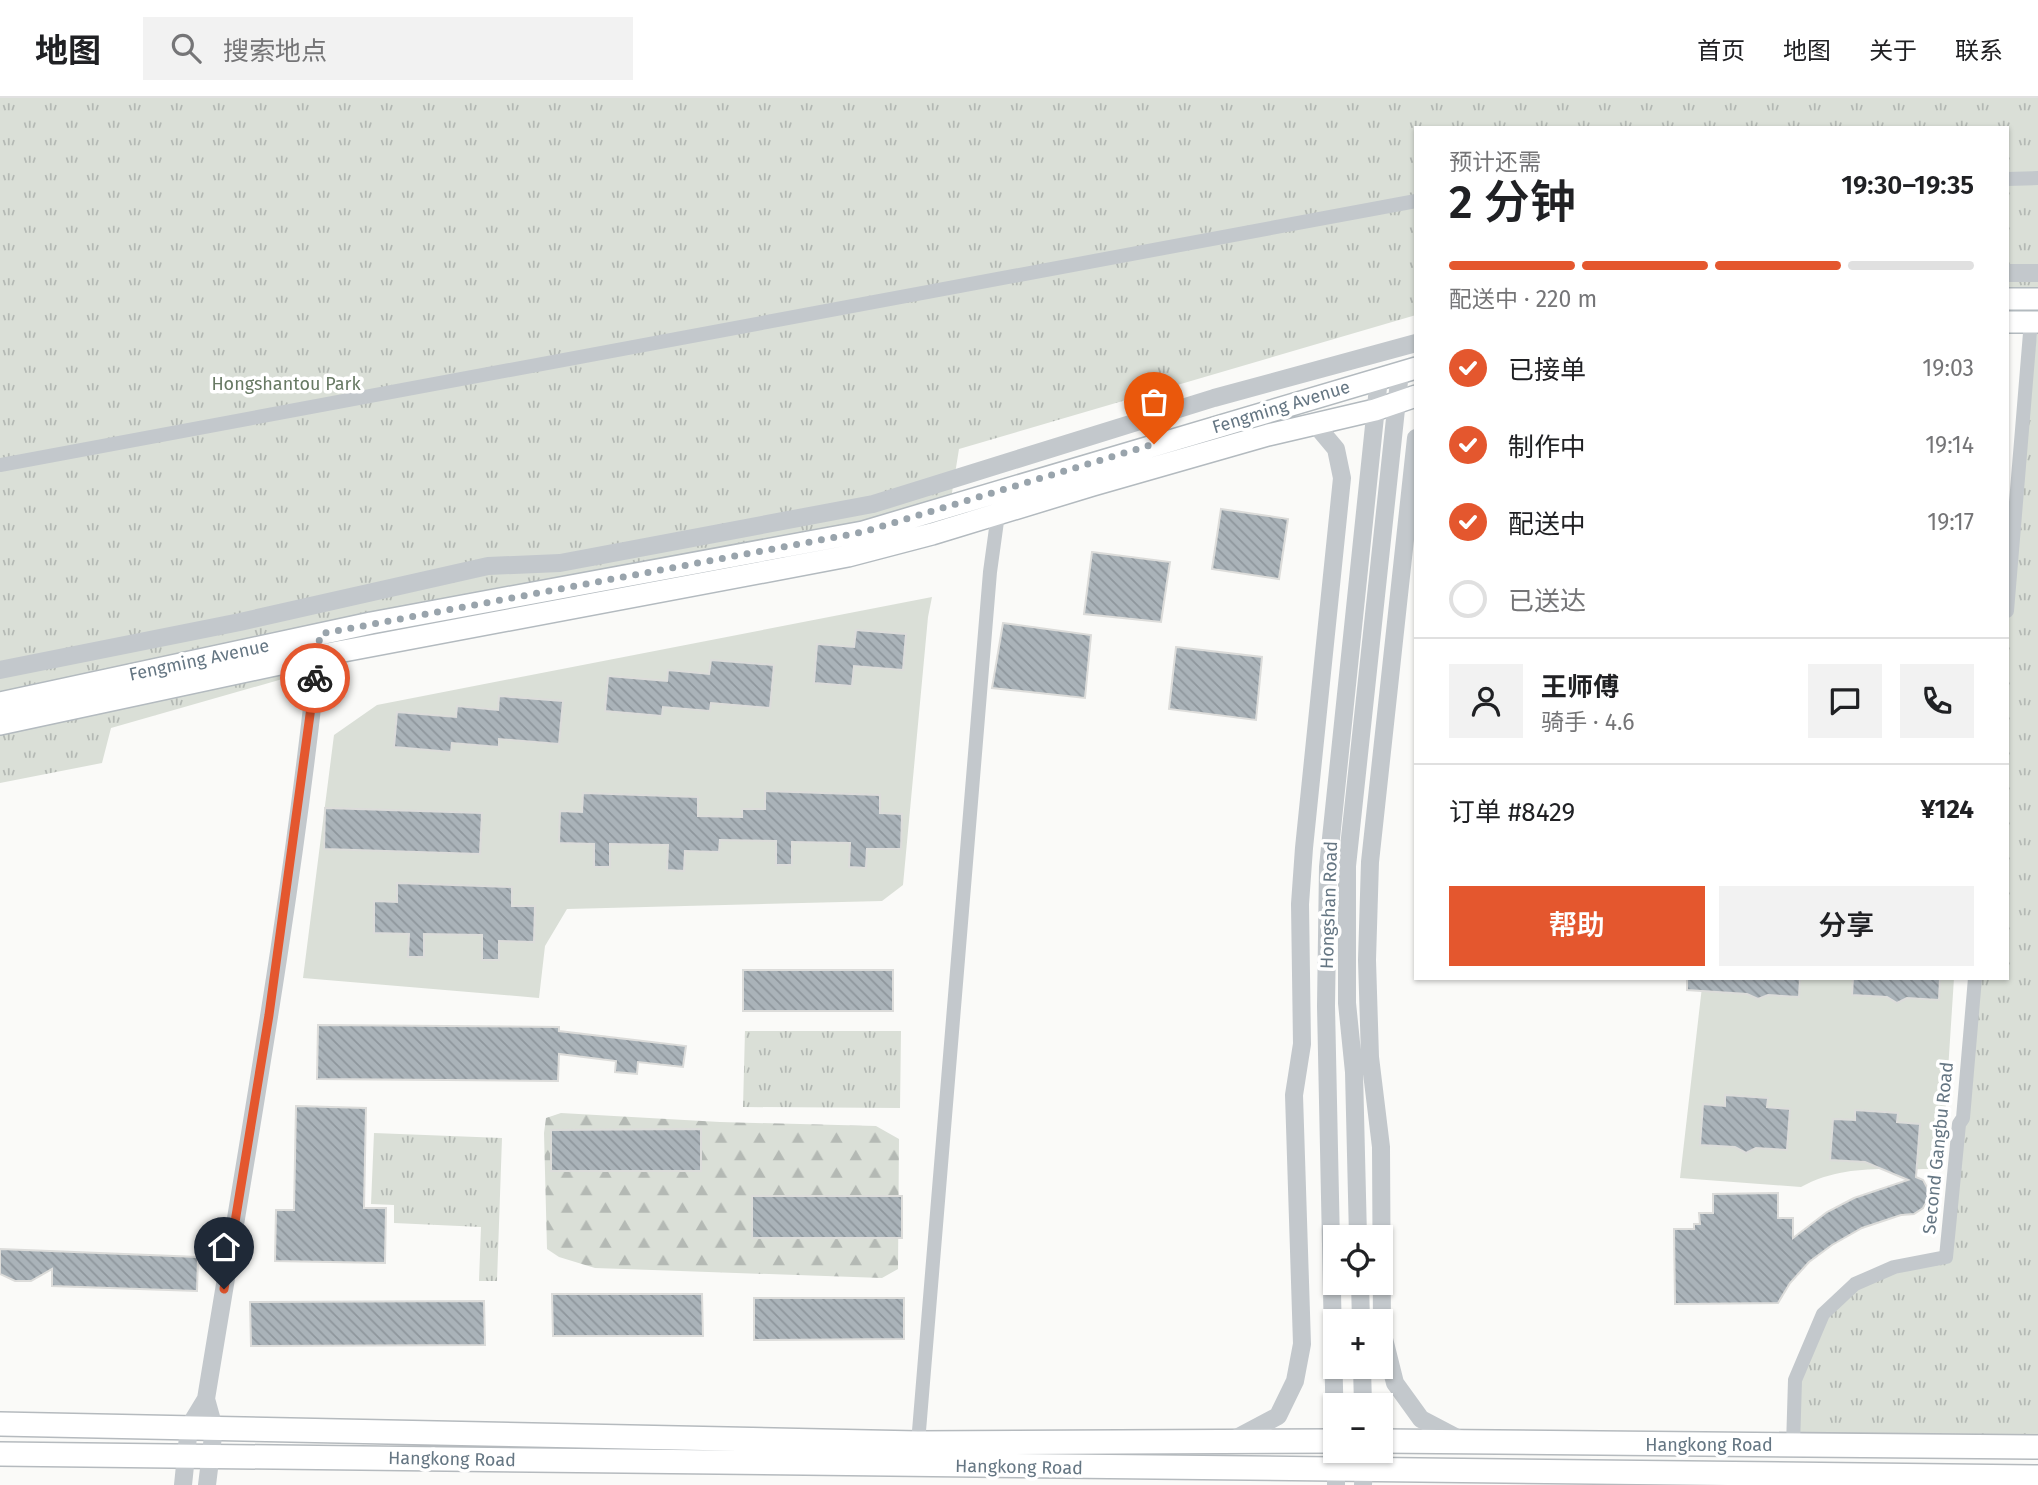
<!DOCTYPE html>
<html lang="zh">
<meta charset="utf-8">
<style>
:root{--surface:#fff;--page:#f2f2f2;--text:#202124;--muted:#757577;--line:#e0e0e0;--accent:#e4572e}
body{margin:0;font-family:"Fira Sans","Noto Sans SC",sans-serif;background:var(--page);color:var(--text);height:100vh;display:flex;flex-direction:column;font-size:26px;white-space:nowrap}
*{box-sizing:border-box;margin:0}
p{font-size:23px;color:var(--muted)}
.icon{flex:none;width:38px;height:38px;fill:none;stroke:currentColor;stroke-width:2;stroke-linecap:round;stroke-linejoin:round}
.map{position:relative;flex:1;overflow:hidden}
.sheet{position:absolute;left:1414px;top:28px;width:595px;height:854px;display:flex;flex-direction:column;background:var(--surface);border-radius:0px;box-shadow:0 2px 5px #0004}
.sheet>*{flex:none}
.fabs{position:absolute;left:1323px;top:1127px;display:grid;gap:14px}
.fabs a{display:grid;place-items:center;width:70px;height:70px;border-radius:0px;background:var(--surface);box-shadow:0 2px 5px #0004;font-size:35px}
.pin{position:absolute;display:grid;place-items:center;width:60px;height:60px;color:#fff;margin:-72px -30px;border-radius:50% 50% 50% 0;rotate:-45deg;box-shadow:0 0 7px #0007}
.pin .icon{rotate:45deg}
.courier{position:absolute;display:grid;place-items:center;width:70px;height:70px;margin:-35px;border:5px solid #e4572e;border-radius:50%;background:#fff;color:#222;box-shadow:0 2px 9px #0007}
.summary em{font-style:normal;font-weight:600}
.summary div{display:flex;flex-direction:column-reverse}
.summary{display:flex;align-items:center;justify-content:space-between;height:119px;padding:0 35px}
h1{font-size:46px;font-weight:600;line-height:52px}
.bar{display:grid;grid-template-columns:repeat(4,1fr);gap:10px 7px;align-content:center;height:84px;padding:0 35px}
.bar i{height:9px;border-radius:5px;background:var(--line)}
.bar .current{background:var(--accent)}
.bar p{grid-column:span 4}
.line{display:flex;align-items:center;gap:18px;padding:0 35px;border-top:2px solid var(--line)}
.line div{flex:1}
.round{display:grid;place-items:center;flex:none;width:74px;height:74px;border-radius:0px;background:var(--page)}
ol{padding:0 35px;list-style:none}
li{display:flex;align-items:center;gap:21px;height:77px}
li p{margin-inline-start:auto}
li .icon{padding:7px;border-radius:50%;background:var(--accent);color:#fff;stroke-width:4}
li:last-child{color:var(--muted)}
li i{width:38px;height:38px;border:4px solid var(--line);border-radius:50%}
.cta{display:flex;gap:14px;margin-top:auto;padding:14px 35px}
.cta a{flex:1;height:80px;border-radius:0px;background:var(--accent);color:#fff;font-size:28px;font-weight:600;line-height:80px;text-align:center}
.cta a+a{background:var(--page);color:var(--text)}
header{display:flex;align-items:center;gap:42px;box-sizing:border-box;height:98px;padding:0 35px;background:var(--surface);border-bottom:2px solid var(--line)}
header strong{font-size:33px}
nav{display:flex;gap:38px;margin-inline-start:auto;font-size:24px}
.search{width:490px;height:63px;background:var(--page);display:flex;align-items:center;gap:18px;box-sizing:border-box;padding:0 24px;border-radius:0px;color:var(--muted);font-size:26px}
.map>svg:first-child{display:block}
.grass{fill:#dadfd7}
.forest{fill:url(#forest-firs)}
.park{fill:url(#park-tufts)}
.building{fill:url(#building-back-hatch);stroke:#dcdcda;stroke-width:2}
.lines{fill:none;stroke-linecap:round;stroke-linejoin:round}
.secondary-casing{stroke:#b3babf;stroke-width:24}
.primary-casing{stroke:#b5babe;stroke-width:26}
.minor{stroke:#c3c8cc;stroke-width:14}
.tertiary{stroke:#c3c8cc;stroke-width:18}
.secondary{stroke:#fff;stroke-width:21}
.primary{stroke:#fff;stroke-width:23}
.done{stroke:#99a4ac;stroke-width:7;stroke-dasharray:0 12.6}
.route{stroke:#e4572e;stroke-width:9}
.labels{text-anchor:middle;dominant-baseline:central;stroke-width:7;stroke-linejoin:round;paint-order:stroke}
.park-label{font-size:18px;fill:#687a64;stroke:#fff}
.street-label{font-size:18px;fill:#657683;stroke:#fff}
</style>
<header>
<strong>地图</strong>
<div class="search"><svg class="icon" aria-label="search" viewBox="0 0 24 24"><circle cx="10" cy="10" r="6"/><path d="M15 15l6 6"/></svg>搜索地点</div>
<nav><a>首页</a><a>地图</a><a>关于</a><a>联系</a></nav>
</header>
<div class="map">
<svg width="2038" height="1387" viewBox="0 0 2038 1387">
<defs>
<pattern id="forest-firs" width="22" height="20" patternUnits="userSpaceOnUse" patternTransform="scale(1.75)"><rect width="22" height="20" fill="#dadfd7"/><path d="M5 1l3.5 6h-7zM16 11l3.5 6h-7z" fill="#b4b9b4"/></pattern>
<pattern id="park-tufts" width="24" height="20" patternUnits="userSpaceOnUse" patternTransform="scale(1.75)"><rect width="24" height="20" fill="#dadfd7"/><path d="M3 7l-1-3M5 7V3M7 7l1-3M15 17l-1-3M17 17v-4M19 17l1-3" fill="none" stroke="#b4b9b4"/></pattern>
<pattern id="building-back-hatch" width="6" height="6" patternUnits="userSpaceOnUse" patternTransform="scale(1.75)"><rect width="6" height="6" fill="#aab3b9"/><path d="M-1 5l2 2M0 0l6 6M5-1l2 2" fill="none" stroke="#8e969c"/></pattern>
</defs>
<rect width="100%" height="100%" fill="#fafaf8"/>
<!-- grass -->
<path class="grass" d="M932,499L928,519L903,787L882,803L567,811L545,848L539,900L303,880L334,637L377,607Z
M1703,880H1954L1943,1050L1940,1061L1930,1071C1884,1072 1843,1066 1801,1089L1680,1080Z"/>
<!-- forest -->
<path class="forest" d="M561,1015L720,1024L876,1028L899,1041L898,1171L882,1180L595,1170L559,1159L547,1151L544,1035L546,1020Z"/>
<!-- park -->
<path class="park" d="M0,0H2038V205L2007,203V30H1416V217L959,351L950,407L286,580L111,630L102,665L0,685Z
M2038,224V1349L1793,1348L1795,1282L1823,1216L1855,1186L1946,1159L1975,880H2007V513Z
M745,933H901L900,1010L743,1009Z
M374,1035L502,1040L497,1183H479L481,1129L394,1125V1107L371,1106Z"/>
<!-- building -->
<path class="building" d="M1221,411L1288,421L1279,481L1212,471Z
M1092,454L1170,464L1161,524L1084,516Z
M1003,525L1091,537L1085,600L992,590Z
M856,532L906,536L903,572L854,568L852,588L814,585L817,546L854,549Z
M1176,549L1262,559L1256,622L1169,611Z
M711,562L774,567L770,610L711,605L710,613L663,609L662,618L605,613L608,578L667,583L668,572L709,576Z
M499,598L563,603L559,646L499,641V649L452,645L451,654L394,649L397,614L456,619L457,608L498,612Z
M765,693L880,697V715L902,716L901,751H867L866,770L849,769L850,745L792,744V767H776V743L720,742L719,754L685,753L684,773L667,772L668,747L610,746V769H594V746L559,745L560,713L582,714L583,695L698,699V718L742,719V711H765Z
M325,710L482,715L480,756L324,751Z
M397,785L512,789V808H535L534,844L499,843V862H482V837L424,836V859H408L409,836L374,835V803L397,804Z
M743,872H893V913H743Z
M1687,880H1800L1799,899L1768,897L1758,901L1747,896L1687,892Z
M1853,880H1940L1939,902L1907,900L1897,905L1887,899L1852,897Z
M318,927L559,929V933L686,948L683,969L638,964L637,976L615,974L616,963L559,956L558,983L317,981Z
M1725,997L1768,1000L1767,1009L1790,1011L1787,1052L1756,1050L1746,1055L1735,1049L1700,1047L1703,1006L1725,1008Z
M296,1008L366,1010L364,1110H386L385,1165L275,1163L276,1112H294Z
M1855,1012L1898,1015L1897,1024L1920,1026L1916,1079L1923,1082L1928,1091V1101L1923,1110L1914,1116L1901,1117L1862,1130L1832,1147L1809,1164L1790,1185L1778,1205L1675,1206L1674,1131H1694V1126H1700L1699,1115H1713V1096L1778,1095V1120H1793V1140L1827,1114L1854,1100L1908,1082L1865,1064L1830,1062L1833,1021L1855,1022Z
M701,1031V1073H551V1032Z
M752,1098H902V1140H752Z
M0,1151L198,1159L197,1193L52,1188V1171L31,1183H15L0,1176Z
M552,1196H702L703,1238H553Z
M754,1200H904V1241L754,1242Z
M484,1203L485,1247L251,1248L250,1204Z"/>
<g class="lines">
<defs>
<path id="secondary" d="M2007,201H2038
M2007,224H2038
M0,605L371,525L863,434L1416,270
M0,626L317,558L848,458L932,436L1093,387L1268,337L1375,312L1416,298"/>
<path id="primary" d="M0,1326L918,1345L1335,1343
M1381,1343L2038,1349
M0,1356L2038,1379"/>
</defs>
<!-- secondary casing -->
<use href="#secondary" class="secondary-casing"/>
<!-- primary casing -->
<use href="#primary" class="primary-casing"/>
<!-- minor -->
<path class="minor" d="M2007,81L2038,80
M0,367L1416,103
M2007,513L2031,223
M918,1345L990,474L998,416
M1793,1348L1795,1282L1823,1216L1855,1186L1894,1169L1946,1159L1959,1026L1963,1020L1975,880"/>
<!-- tertiary -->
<path class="tertiary" d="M2007,175H2038
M1416,340L1370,764L1367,862L1370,959L1381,1049L1382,1233L1395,1285L1421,1321L1461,1342
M0,572L240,524L488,468L560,465L873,406L1214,300L1416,245
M1358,1139L1354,974L1347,905V768L1400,274
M1360,1185L1361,1223
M1362,1269L1363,1307
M206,1301L214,1330L207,1387
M1335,1337L1326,908L1328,769L1379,280
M1231,1343L1278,1318L1295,1283L1302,1246L1294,997L1302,946L1300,806L1304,750L1342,380L1336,351L1315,326
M183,1387L189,1329L206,1301C247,1050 293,799 319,546
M1336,1387V1353
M1363,1387L1365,1353"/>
<!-- secondary -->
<use href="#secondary" class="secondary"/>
<!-- primary -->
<use href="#primary" class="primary"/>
</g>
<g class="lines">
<!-- done -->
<path class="done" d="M315,580L320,536L863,434L1154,346"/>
<!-- route -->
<path class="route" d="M224,1191L269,917L315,580"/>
</g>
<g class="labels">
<!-- park labels -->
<g class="park-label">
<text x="286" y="286">Hongshantou Park</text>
</g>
<!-- street labels -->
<g class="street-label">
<text transform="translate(1281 309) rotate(-17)">Fengming Avenue</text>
<text transform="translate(199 562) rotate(-12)">Fengming Avenue</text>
<text transform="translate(1329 807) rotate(-88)">Hongshan Road</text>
<text transform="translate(1938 1050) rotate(-84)">Second Gangbu Road</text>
<text x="1709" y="1347">Hangkong Road</text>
<text transform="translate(452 1361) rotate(1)">Hangkong Road</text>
<text transform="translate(1019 1369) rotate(1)">Hangkong Road</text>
</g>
</g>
</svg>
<div class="fabs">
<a><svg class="icon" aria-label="locate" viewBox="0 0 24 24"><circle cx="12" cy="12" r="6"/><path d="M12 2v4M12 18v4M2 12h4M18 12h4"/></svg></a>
<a>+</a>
<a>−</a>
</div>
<div class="pin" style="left:1154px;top:346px;background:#ea580c"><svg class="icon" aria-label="bag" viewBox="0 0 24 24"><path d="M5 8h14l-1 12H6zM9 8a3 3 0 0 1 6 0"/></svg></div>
<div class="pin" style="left:224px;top:1191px;background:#1f2937"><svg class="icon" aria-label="home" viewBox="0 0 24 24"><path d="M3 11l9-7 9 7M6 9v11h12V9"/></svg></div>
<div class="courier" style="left:315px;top:580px"><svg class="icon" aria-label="bike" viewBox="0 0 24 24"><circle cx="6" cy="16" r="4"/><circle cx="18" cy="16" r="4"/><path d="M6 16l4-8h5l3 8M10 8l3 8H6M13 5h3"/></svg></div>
<section class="sheet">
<div class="summary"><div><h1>2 分钟</h1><p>预计还需</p></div><em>19:30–19:35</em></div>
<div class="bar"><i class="current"></i><i class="current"></i><i class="current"></i><i></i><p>配送中 · 220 m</p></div>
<ol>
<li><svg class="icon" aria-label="check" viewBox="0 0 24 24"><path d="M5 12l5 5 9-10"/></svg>已接单<p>19:03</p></li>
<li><svg class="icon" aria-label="check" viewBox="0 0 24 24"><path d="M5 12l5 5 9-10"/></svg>制作中<p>19:14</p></li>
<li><svg class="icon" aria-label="check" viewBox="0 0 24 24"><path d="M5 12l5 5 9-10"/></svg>配送中<p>19:17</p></li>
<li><i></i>已送达</li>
</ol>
<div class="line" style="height:126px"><a class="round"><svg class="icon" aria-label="person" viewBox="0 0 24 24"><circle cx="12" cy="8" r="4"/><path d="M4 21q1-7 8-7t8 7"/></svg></a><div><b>王师傅</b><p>骑手 · 4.6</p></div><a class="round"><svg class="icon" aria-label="chat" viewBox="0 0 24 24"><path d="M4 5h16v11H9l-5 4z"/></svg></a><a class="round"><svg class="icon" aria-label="phone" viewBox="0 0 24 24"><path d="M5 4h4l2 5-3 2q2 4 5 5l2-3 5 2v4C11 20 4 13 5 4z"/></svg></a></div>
<div class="line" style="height:91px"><div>订单 #8429</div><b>¥124</b></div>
<div class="cta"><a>帮助</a><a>分享</a></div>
</section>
</div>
